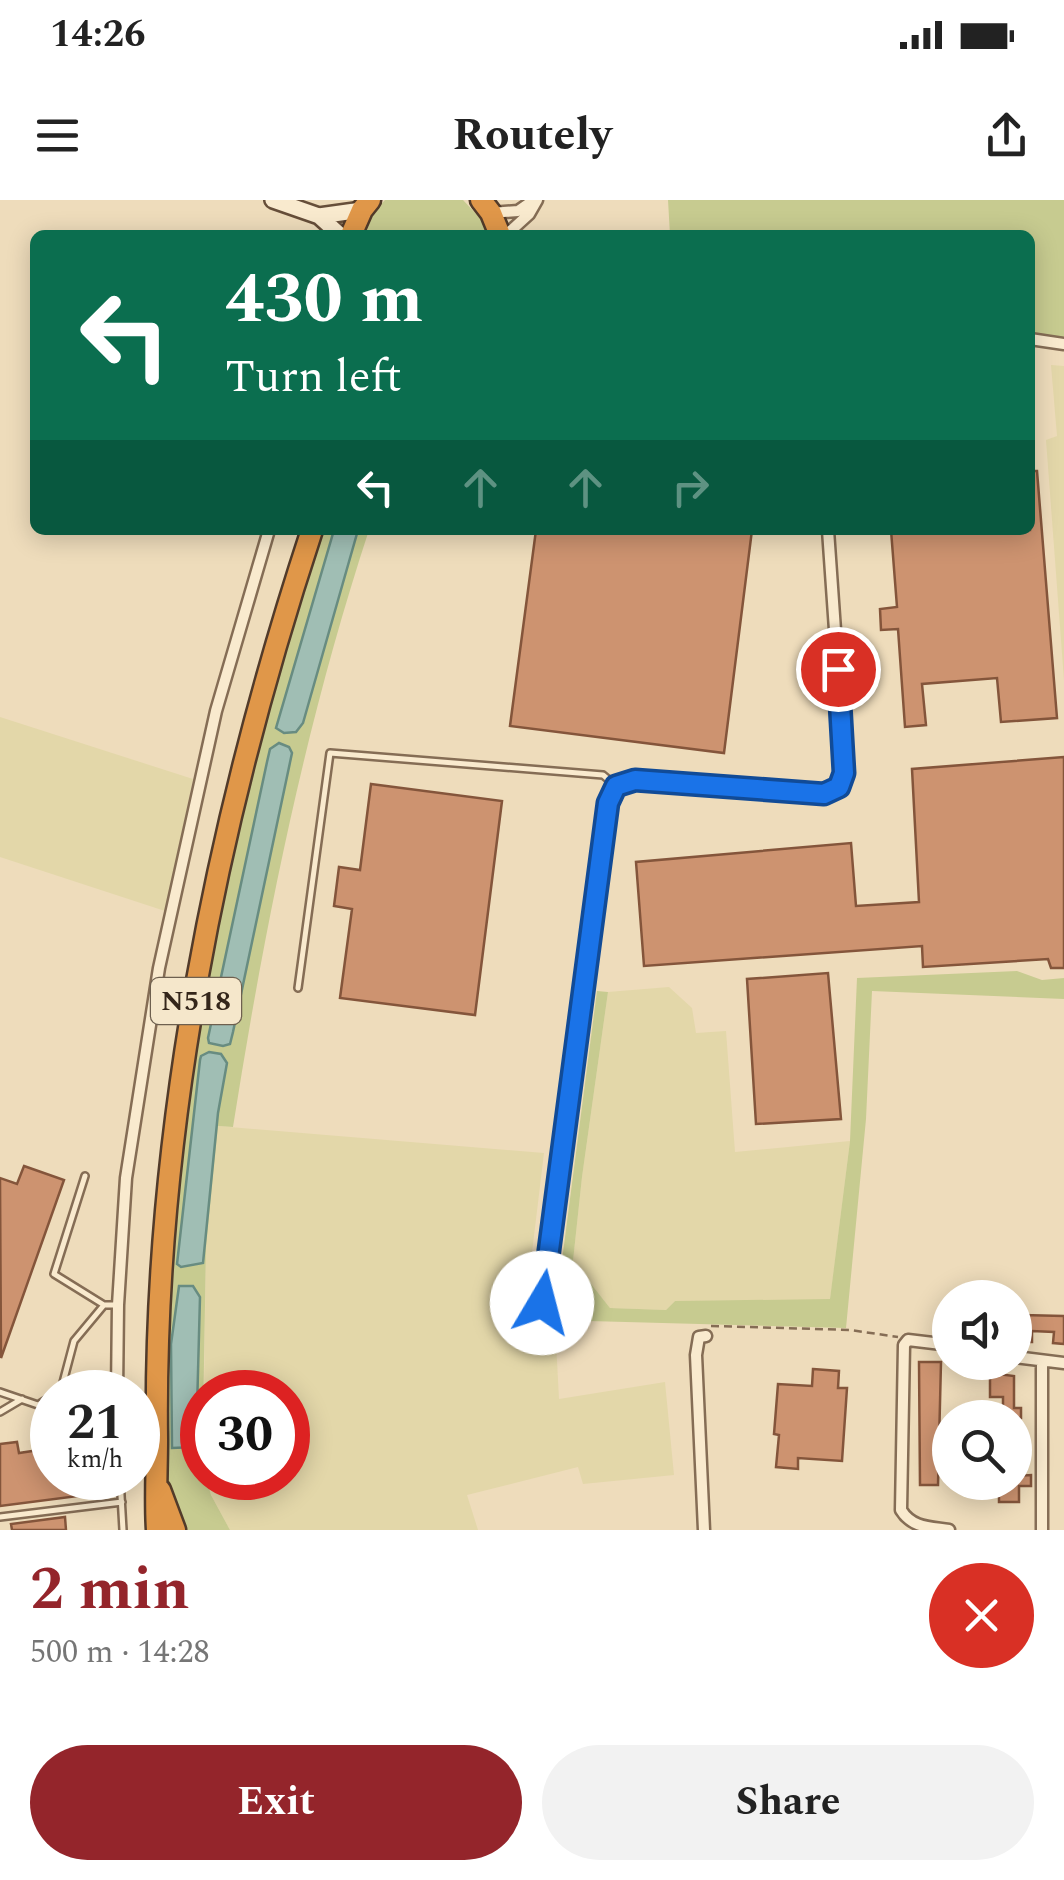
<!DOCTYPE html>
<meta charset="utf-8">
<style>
:root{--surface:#fff;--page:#f2f2f2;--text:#222;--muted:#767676;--accent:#94252b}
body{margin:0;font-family:Spectral,serif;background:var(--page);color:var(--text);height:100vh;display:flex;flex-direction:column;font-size:38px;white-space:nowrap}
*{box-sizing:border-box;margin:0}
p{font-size:32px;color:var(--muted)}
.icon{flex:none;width:55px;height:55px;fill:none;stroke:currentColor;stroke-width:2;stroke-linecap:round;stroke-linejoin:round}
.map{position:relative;height:1330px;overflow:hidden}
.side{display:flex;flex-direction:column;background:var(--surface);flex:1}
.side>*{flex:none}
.guide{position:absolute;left:30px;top:30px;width:1005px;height:305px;border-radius:15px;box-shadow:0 5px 25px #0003;background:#0b6e4f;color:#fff;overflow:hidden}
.controls{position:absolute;left:932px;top:1080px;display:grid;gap:20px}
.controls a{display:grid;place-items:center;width:100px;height:100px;border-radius:50%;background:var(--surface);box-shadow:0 5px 25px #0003;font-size:50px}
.speed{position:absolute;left:30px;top:1170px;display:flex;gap:20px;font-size:50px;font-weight:700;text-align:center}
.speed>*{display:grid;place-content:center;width:130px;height:130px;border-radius:50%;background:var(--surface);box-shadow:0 5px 25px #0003;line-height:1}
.speed small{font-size:25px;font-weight:400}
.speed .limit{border:15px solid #d22;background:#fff;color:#111}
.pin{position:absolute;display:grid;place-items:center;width:85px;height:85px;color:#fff;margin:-42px;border:5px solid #fff;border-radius:50%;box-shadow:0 2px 10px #0007}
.me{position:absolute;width:110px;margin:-55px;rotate:8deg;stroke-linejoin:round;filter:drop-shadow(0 0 8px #0008)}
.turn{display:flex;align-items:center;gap:35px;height:210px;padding:0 30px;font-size:45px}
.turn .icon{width:130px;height:130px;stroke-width:2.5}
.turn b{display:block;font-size:70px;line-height:85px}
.lanes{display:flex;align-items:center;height:95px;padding:0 30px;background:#0003;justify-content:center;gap:50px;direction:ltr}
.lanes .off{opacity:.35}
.round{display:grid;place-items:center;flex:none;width:105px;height:105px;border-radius:52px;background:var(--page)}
.overview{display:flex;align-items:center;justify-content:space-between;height:170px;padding:0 30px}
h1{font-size:60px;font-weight:700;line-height:75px;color:var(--accent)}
.button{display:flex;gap:20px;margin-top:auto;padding:20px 30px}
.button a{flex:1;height:115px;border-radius:60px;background:var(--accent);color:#fff;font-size:40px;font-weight:700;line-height:115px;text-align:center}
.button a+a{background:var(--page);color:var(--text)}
.status{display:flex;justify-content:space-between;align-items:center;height:70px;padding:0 50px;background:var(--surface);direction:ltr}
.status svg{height:28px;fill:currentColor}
header{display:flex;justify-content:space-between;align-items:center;height:130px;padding:0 30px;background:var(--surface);font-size:45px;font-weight:700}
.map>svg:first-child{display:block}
</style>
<div class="status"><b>14:26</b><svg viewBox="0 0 49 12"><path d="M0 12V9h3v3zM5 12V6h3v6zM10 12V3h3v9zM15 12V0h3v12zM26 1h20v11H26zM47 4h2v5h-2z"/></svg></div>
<header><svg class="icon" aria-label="menu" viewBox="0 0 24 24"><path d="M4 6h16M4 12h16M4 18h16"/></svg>Routely<svg class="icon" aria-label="share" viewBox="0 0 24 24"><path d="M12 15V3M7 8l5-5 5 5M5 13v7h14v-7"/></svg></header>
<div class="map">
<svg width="1064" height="1330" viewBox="0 0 1064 1330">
<rect width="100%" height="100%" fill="#eedcbb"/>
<path fill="#e3d7a9" d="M 1051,165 L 1064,166 L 1064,480 L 1046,240 L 1057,236 Z
M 0,517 L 193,579 L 165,711 L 0,657 Z
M 669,787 L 692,808 L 696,833 L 726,831 L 735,952 L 850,941 L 830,1100 L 675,1101 L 666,1110 L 610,1108 L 573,1061 L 582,977 L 608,792 Z
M 218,926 L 544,953 L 530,1069 L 512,1087 L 502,1089 L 501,1117 L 555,1122 L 559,1199 L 665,1182 L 674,1275 L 583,1284 L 578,1267 L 467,1295 L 478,1330 L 230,1330 L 211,1295 L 206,1278 L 288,1278 L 288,1192 L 204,1192 L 206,1048 Z"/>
<path fill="#c7cb90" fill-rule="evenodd" d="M 385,0 L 463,0 L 483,21 L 488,35 L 361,35 L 371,15 Z
M 668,0 L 1064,0 L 1064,140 L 1030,135 L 1030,35 L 670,35 Z
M 319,330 L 334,330 L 276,528 L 358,330 L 369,330 C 305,525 265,724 233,927 L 218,926 L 206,1048 L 202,1278 L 206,1278 L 211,1295 L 230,1330 L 187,1330 C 181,1308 167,1289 164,1266 C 158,1210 167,1149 170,1092 C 184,833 243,577 319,330 ZM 201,856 L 227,863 L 218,913 L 203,1063 L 177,1063 Z
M 1017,771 L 1042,780 L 1064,778 L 1064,799 L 872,791 L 866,919 L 846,1128 L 589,1121 L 589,1097 L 561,1068 L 597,791 L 608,792 L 582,977 L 573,1061 L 610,1108 L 666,1110 L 675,1101 L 830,1099 L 850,941 L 857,778 Z"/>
<path fill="#a0beb4" stroke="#688c81" stroke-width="2.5" d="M 334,330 L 358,330 L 303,523 L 296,532 L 284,533 L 276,528 Z
M 279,543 L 289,547 L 292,553 L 233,832 L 230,844 L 223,846 L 209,843 L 208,838 L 267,562 L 270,549 Z
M 209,852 L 221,854 L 227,863 L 218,913 L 203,1063 L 181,1067 L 177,1064 L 200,860 L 201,856 Z
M 179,1086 L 193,1086 L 200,1097 L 196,1247 L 172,1248 L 171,1144 Z"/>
<path fill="#cd9370" stroke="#84553b" stroke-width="2.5" d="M 1030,271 L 1037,271 L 1057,518 L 1001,522 L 997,478 L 922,484 L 926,525 L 905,527 L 898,429 L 881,430 L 880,409 L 897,407 L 891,330 L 1030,330 Z
M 536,330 L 752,330 L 724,553 L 510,526 Z
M 1064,557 L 1064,768 L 1051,768 L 1048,759 L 923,767 L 922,746 L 644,766 L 636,662 L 851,643 L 856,706 L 919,702 L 912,569 Z
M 371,584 L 502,601 L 475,815 L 340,798 L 352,709 L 334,706 L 339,667 L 360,670 Z
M 828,773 L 841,919 L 756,924 L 747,779 Z
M 24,966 L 64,980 L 1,1158 L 0,978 L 17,984 Z
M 1022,1115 L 1064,1116 L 1064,1144 L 1053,1143 L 1054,1132 L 1032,1131 L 1032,1142 L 1021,1142 Z
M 919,1162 L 941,1162 L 938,1285 L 920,1285 Z
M 813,1169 L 839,1171 L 838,1188 L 847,1188 L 842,1261 L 798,1258 L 798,1269 L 776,1267 L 779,1235 L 774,1234 L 778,1184 L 812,1186 Z
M 990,1173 L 1014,1176 L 1014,1208 L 1021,1208 L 1021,1218 L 1003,1218 L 1003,1197 L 990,1197 Z
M 17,1242 L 19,1253 L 52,1248 L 52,1278 L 84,1278 L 86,1295 L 0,1306 L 0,1244 Z
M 1031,1275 L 1031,1286 L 1019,1286 L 1019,1302 L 999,1302 L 999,1282 L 1015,1282 L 1015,1276 Z
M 65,1317 L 66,1330 L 12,1330 L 11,1324 Z"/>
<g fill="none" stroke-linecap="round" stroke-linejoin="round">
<defs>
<path id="lane" d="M 298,788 L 330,553 L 603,575 L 615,585
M 85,976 L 54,1074 L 104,1105 L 118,1105
M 0,1192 L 38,1205 L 52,1196
M 58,1192 L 61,1190 L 74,1141 L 104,1105
M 0,1212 L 22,1199
M 120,1278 L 123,1330
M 0,1317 L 122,1302"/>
<path id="street" d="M 491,13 L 518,11 L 534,0
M 506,35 L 529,14 L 537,0
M 1030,139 L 1064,144
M 517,1102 L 571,1106
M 542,1103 L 608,603 L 616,586 L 635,580 L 824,594 L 839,587 L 845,573 L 828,330
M 1015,1157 L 1064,1163
M 1042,1162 L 1042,1330
M 117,1192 L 118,1105 L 126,978 L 159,768 L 216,511 L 269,330
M 704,1330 L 696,1155 L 699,1137 L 706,1136
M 949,1330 C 930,1327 912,1328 901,1310 L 904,1145 L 908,1140 L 950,1145"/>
<path id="secondary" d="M 273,0 L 319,16 L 340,35
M 319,16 L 362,10"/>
<path id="highway" d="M 481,0 L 491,13 L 500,35
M 351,35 L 362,10 L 370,0
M 160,1290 L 175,1330
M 157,1330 C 155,1300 157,1269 157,1239 C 153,935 217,618 312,330"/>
</defs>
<use href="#lane" stroke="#856d55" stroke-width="10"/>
<use href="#street" stroke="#856d55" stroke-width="15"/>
<use href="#secondary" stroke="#664e39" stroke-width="20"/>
<use href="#highway" stroke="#523b2a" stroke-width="25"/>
<path stroke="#856d55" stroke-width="2.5" stroke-dasharray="8 5" stroke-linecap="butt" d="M 711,1126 L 850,1130 L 898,1137
M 138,1255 L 140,1279"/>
<use href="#lane" stroke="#f9eace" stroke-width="5"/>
<use href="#street" stroke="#f9eace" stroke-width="10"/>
<use href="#secondary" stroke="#f9eace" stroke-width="15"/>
<use href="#highway" stroke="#e09749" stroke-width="20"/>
</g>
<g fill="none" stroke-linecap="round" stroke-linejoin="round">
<defs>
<path id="route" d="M 542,1103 L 608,603 L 616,586 L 635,580 L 824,594 L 839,587 L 844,573 L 838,469"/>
</defs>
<use href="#route" stroke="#114b97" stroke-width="25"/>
<use href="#route" stroke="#1a73e8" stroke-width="18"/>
</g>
<g text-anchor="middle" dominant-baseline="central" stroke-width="9" stroke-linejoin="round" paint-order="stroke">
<rect fill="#f5e7cb" stroke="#6e604f" stroke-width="2.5" x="151" y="778" width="90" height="46" rx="8"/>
<g font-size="28" font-weight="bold" fill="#34261a">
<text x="196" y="801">N518</text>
</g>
</g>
</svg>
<div class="controls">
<a><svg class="icon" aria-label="sound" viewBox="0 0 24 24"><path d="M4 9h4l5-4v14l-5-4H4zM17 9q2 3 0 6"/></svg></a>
<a><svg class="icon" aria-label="search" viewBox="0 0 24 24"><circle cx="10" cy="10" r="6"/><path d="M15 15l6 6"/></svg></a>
</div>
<div class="speed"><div>21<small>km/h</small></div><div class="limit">30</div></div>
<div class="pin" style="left:838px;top:469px;background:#d93025"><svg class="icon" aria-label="arrive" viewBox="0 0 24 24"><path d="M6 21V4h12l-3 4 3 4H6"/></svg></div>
<svg class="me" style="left:542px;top:1103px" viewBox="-20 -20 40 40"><circle r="19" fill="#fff"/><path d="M0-13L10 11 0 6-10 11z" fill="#1a73e8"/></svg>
<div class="guide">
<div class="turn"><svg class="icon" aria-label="left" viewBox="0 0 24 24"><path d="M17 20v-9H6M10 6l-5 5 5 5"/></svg><div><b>430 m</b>Turn left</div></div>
<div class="lanes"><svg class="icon" aria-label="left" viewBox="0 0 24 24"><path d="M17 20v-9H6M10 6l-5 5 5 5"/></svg><svg class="icon off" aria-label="ahead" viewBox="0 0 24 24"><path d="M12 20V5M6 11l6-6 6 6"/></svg><svg class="icon off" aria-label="ahead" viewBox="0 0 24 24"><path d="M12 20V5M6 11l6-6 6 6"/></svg><svg class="icon off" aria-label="right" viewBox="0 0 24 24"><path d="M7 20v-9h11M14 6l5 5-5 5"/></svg></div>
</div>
</div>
<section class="side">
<div class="overview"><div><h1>2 min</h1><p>500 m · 14:28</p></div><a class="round" style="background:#d93025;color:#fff"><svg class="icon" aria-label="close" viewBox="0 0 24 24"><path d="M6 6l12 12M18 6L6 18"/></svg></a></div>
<div class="button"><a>Exit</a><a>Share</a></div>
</section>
